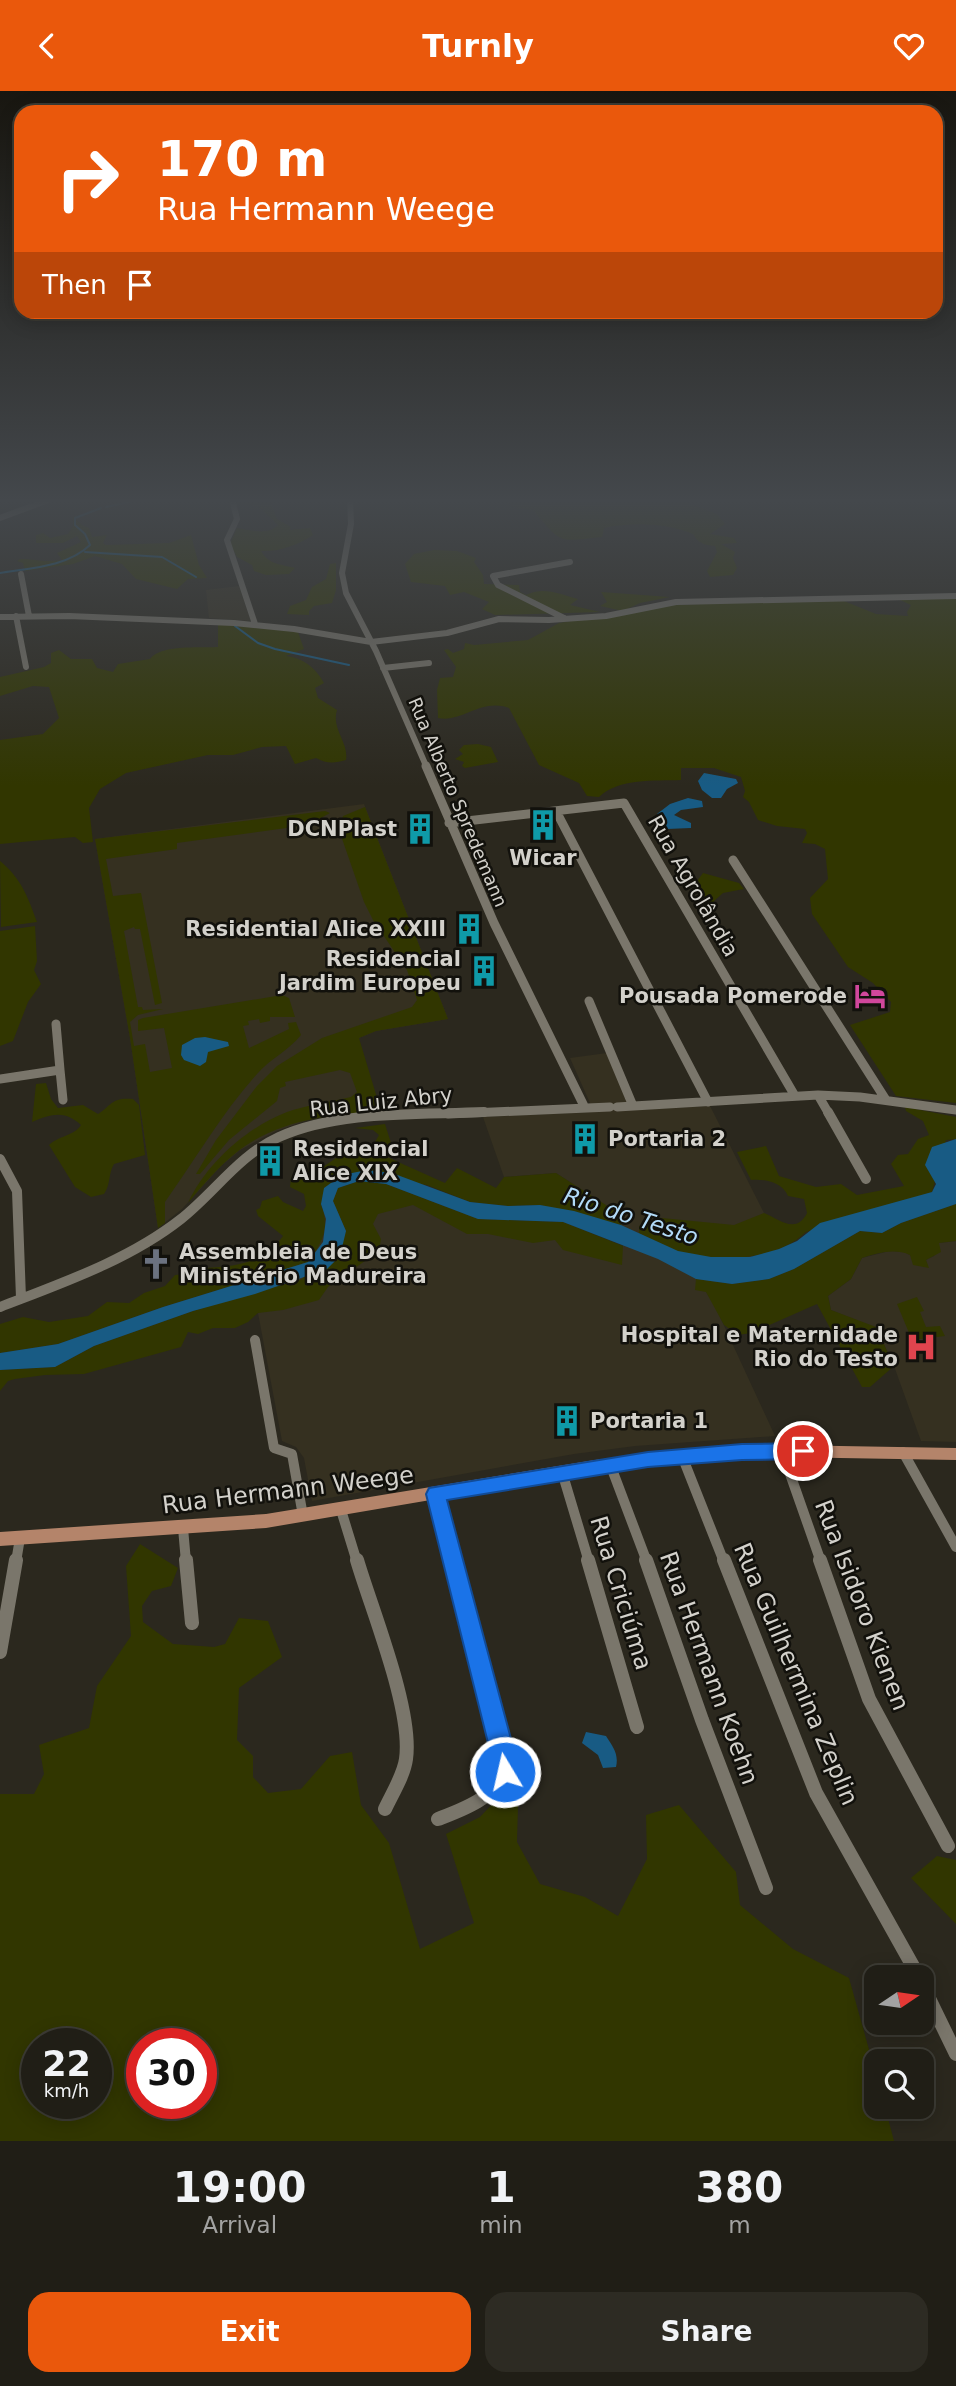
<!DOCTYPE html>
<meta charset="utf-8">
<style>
:root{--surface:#201e16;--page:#2d2b23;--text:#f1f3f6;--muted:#a2a2a1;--line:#3d3c35;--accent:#ea580c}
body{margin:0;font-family:"DejaVu Sans",sans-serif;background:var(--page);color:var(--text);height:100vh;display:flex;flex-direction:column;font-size:26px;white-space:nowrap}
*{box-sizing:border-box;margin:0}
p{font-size:23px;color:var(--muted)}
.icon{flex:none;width:38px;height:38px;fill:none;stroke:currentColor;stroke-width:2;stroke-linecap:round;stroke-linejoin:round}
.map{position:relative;height:2050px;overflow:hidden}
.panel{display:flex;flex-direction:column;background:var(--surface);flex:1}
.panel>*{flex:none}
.guide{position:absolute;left:14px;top:14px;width:929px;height:214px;border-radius:21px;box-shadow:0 4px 18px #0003,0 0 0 2px var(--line);background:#ea580c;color:#fff;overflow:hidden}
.needle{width:46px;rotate:77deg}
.fabs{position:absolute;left:864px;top:1874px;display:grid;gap:14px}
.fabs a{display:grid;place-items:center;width:70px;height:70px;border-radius:14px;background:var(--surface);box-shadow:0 4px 18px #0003,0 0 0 2px var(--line);font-size:35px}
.speed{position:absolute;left:21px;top:1937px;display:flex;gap:14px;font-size:35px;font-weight:700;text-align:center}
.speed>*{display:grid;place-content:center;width:91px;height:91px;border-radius:50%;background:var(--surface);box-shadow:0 4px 18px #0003,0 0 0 2px var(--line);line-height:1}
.speed small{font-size:18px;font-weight:400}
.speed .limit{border:10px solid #d22;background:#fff;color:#111}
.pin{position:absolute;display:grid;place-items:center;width:60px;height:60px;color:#fff;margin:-30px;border:4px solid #fff;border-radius:50%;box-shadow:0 2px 7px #0007}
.me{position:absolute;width:77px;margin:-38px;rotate:351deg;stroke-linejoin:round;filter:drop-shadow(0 0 5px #0008)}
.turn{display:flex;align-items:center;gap:24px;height:147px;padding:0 28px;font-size:32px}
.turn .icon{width:91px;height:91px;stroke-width:2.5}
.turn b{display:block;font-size:49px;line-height:60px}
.then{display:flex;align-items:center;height:66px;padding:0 28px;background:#0003;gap:14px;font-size:26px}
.eta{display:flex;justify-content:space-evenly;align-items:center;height:119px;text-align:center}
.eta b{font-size:42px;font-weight:800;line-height:49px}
.action{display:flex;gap:14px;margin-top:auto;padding:14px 28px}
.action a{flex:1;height:80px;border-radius:21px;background:var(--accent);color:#fff;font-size:28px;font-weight:800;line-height:80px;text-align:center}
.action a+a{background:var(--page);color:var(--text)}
header{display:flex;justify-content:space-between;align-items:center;height:91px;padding:0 28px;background:var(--accent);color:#fff;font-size:32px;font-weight:800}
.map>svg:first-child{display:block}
</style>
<header><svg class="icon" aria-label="back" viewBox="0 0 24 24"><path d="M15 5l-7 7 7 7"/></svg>Turnly<svg class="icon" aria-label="heart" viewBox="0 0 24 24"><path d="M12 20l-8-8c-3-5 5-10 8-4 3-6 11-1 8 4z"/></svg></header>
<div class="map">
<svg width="956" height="2050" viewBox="0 0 956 2050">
<rect width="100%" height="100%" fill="#2b281e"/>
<path fill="#353020" d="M 239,495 L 251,530 L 209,527 L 206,499 Z
M 364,713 L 448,928 L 376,940 L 359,947 L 357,1022 L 310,1028 L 276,1040 L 240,1059 L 221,1075 L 182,1118 L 158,1137 L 130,947 L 95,748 Z
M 607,962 L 633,1019 L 710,1015 L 764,1122 L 780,1132 L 793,1134 L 706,1201 L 714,1213 L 775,1345 L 635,1355 L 574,1363 L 312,1410 L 304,1367 L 296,1356 L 282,1350 L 258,1222 L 338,1097 L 623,1155 L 619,1123 L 556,1082 L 504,1086 L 483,1026 L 594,1021 L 570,967 Z
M 956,1150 L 956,1351 L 921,1350 L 894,1275 L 876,1237 L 831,1219 L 828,1205 L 851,1188 L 862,1167 L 890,1160 L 905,1161 L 928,1176 L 926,1169 L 934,1165 L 939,1152 Z"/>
<path fill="#313600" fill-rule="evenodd" d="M 237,408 L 269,408 L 277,428 L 291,436 L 289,439 L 310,437 L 313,444 C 298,454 279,461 261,460 C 269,474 281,473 295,477 L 289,483 L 266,484 L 254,480 L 252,474 L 237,466 L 230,453 L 237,437 C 251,439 267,445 278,434 L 258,415 L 239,413 Z
M 507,408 L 678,408 L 717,423 L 725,433 L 710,443 L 734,447 L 737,452 L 721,453 L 735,461 L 733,467 L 737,477 L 733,484 L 710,486 L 707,480 L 717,461 L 715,455 C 704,454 698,452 693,443 C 665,432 634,431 604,437 L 602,446 C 557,451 562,453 533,419 L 512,416 Z
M 73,425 L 82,434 L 89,437 L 92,446 L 107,444 L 103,452 L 106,454 L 169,452 L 191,444 L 199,474 L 207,487 L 188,488 L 177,498 L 136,488 L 122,473 L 95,465 L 73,473 L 25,480 L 23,472 L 17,470 L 20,468 C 37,468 43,472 62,469 L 57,462 L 81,451 L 77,445 L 63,452 L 36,452 L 36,444 L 43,442 L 50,447 L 68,443 L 73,435 Z
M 434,459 L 457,460 L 476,467 L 474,471 L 483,484 L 484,493 L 519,494 L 520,501 L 526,504 C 543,495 560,503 578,508 L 570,514 L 600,521 L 495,524 L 482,518 L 489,511 L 464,501 L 450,504 L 445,495 L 411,491 L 405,473 L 414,463 Z
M 336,472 L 336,499 L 332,512 L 314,515 L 309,520 L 309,524 L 287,523 L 290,515 L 306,509 L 312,496 L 326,488 L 330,473 Z
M 601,501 L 670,506 L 640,512 L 623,520 L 600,515 L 607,511 Z
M 956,507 L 956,1012 L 896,1005 L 850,934 L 890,921 L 891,911 L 873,892 L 848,876 L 812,823 L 810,807 L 828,788 L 825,758 L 815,753 L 802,752 L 807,742 L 805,738 L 777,735 L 758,729 L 749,711 L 743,706 L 745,700 L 741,686 L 714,677 L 681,677 L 681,689 C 654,690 619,687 599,706 L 587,705 L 579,692 L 539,674 L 509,617 C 480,607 463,632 438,627 L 437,599 L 440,587 L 453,586 L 456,576 L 444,559 L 448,558 L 453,562 L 464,558 L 465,552 L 474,554 L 528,549 L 559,532 L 671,514 L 839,508 L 876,523 L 908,525 L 907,521 L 911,514 L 898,508 Z
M 218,533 L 298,541 L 304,558 L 286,565 C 303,567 315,576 324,592 L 315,597 L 318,607 L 337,619 C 331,638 349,651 346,669 C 335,672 327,673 316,667 L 295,673 L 286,655 L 262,656 L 233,664 L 208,664 L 126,682 L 100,698 L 89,717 L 93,751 L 83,752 L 75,746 L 0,753 L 0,649 L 43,643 L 59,627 L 49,596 L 33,595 L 0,605 L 0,586 L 44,576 L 51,572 L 51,562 L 59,559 L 71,568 L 92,568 L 97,577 L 113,581 L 118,573 L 150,568 C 161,553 200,557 218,556 Z
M 478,653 L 491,656 L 498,671 L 465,677 L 462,675 L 464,671 L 455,668 L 463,663 L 459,659 L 464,654 Z
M 365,716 L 448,928 L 376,940 L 359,947 L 381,1020 C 332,1023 277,1029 237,1061 C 218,1076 203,1094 188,1112 C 206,1073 247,1036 287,1021 C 307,1014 330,1011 351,1006 L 357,1001 L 350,982 L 340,979 L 285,991 L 286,995 L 280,997 L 277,1010 L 229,1049 L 200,1083 L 196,1083 L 216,1049 L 257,995 L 277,975 L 322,947 L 412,916 L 417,909 L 407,879 L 373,829 L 364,811 L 339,739 L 343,725 Z
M 325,720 L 330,722 L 308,734 L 177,752 L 177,758 L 106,768 L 113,805 L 141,802 L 162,912 L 155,914 L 140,838 L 135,838 L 134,836 L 124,840 L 138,916 L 142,916 L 143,919 L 163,918 L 138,924 L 130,931 L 134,955 L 145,953 L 150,981 L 172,977 L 164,937 L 138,940 L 138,929 L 143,927 L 282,904 L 289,907 L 295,926 L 270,926 L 270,930 L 260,932 L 259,928 L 248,930 L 249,934 L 243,935 L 249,957 L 289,938 L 288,932 L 296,931 L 301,944 C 288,960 270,968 257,983 C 222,1022 195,1069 165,1111 L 165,1132 L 158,1137 L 130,947 L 95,748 Z
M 0,770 C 21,787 28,806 37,831 L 1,836 Z
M 703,782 L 739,792 L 744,798 L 723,802 L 714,810 L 716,819 L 702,821 L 698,814 L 703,801 L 697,790 Z
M 35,835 L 37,870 L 34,879 L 41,893 L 28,911 L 13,950 L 0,955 L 0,840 Z
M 46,992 L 51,1008 L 58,1017 L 83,1014 L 98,1023 C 113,1013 112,1006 133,1008 L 139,1014 L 145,1064 L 114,1073 C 108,1083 111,1093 104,1103 L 91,1106 L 75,1096 L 49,1054 C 58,1045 74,1045 81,1034 C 64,1019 52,1023 32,1031 L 36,993 Z
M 905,1016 L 956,1026 L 956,1048 L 946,1049 L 932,1101 L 806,1141 C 775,1171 719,1171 679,1161 C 665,1157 652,1148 639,1142 L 639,1135 L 662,1127 L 734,1134 L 764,1122 C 779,1128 796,1144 807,1122 L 804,1108 L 788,1105 C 782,1091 765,1088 751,1089 L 737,1061 L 766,1055 L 779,1085 L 816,1096 L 841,1093 L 857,1104 L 904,1095 L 891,1073 L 898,1064 L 908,1063 L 918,1048 L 929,1044 L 923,1030 L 906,1020 Z
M 385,1033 L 391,1052 L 387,1066 L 445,1092 L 457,1077 L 496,1097 L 504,1086 L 556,1082 L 620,1123 L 621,1134 L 540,1114 L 508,1115 L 470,1111 L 427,1094 L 342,1083 L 321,1113 C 330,1137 323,1151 308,1171 L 163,1216 L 58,1253 L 0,1262 L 0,1233 L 23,1226 L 49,1231 L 88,1225 L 107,1211 L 129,1212 L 144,1202 L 165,1195 L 175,1184 C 186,1184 195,1177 206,1177 C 237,1175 263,1173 283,1145 L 258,1125 L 256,1119 L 260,1117 L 262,1110 L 278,1105 L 283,1111 L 303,1120 L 306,1115 L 304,1103 L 290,1096 L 291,1087 L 296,1080 L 320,1078 L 339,1065 L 368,1063 L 379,1044 L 373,1039 L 355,1037 Z
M 359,1090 L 386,1093 L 478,1128 L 563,1131 L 623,1155 L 622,1174 L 563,1159 L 555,1149 L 533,1152 L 488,1143 L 467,1143 L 413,1114 L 378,1123 L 373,1133 L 381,1148 L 379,1160 L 328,1196 L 319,1209 L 283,1219 L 258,1222 L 248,1231 L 235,1237 L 213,1237 L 198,1243 L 188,1241 L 181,1256 L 84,1283 L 45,1284 L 15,1288 L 8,1290 L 0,1300 L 0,1279 L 55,1276 L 94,1255 L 193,1220 L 302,1188 L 346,1140 L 333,1110 L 338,1097 Z
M 956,1113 L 956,1150 L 939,1152 L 941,1161 L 926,1169 L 929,1177 L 913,1174 L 910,1164 C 894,1157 878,1162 862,1167 L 851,1188 L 828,1205 L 831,1219 L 876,1236 L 894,1275 L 870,1296 L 862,1296 L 817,1213 L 751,1242 L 738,1244 L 724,1234 L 706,1201 L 695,1199 L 696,1188 L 732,1193 L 769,1188 L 794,1178 L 860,1140 L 882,1142 L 901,1132 Z
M 917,1206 L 924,1220 L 920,1221 L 926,1236 L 940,1235 L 945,1245 L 912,1249 L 897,1213 Z
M 140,1453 L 178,1477 L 171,1495 L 152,1500 L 142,1515 L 143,1531 L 173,1553 L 214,1556 L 225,1553 L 239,1527 L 268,1530 L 282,1566 L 239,1597 L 237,1649 L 253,1665 L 253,1686 L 268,1702 L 301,1698 L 330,1665 L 352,1661 L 361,1714 L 389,1752 L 420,1858 L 474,1832 L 446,1743 L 480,1726 L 500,1705 L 514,1708 L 518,1715 L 517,1751 L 540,1793 L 585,1806 L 618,1825 L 647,1768 L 646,1724 L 679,1714 L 736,1781 L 740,1814 L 793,1858 L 849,1887 L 877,1987 L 877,2016 L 885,2016 L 894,2050 L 0,2050 L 0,1703 L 34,1703 L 44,1683 L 39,1654 L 89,1637 L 97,1595 L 131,1545 L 126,1475 ZM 96,1953 L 96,2012 L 37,2012 L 37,1953 ZM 142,1953 L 201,1953 L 201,2012 L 142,2012 Z
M 937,1765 L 956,1769 L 956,1833 L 911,1787 Z"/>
<path fill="#185b84" d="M 704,682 L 736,688 L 738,692 L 727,698 L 721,707 L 712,707 L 702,699 L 698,690 Z
M 688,707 L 702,710 L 703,716 L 681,719 L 674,724 L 691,732 L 691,737 L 667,738 L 660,733 L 657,723 L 670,713 Z
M 205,946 L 228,951 L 229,955 L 208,961 L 206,971 L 200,975 L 184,969 L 181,964 L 182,954 L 195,947 Z
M 956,1048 L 956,1113 L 901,1132 L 882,1142 L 860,1140 L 794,1178 L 769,1188 L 732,1193 L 696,1188 L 658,1168 L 563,1131 L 478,1128 L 386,1093 L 359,1090 L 338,1097 L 333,1110 L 346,1140 L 340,1165 L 327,1178 L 255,1203 L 193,1220 L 94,1255 L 55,1276 L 0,1279 L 0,1262 L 58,1253 L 163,1216 L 308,1171 L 323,1151 L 326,1128 L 321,1113 L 324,1097 L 342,1084 L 367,1079 L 392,1082 L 470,1111 L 508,1115 L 540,1114 L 574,1120 L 621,1134 L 678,1160 L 711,1166 L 750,1166 L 779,1158 L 797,1150 L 820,1132 L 932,1101 L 936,1093 L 925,1074 L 932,1056 Z
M 586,1641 L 606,1645 C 613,1656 619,1663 616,1676 L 603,1677 L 598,1664 L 582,1652 Z"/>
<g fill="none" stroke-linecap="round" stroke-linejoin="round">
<path stroke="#185b84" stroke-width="2" d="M 106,416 L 143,408
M 85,461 L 162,466 L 196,486
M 0,482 C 30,477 67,476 90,454 L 85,443 L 75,434 L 75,427 L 101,417
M 235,535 L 258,552 L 275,558 L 349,574"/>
<path stroke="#7a766b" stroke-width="6" d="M 232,408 L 237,428 L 227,449 L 255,533
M 350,408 L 351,433 L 342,482 L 346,502 L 376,560 L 427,677
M 0,427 L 51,408
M 21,483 L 29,525
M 16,525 L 26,576
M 0,526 L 69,525 L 234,532 L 294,538 L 371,551 L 447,542 L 499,528 L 549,529 L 606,525 L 676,511 L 956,505
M 564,527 L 498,494 L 493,485 L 570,471
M 383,577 L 429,572"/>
<path stroke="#7a766b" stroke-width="9" d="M 426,675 L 494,832 L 585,1017
M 556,720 L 708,1011
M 449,732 L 624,712 L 795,1005
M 733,769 L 886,1009
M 589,910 L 633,1015
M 56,933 L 60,979
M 0,988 L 60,979 L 63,1009
M 818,1004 L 829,1023
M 617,1016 L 818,1004 L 860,1006 L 956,1019
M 448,1023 L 610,1016"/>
<path stroke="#7a766b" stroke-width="10" d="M 828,1021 L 866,1088
M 0,1068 L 17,1100 L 21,1207
M 0,1216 C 62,1192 129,1169 181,1128 C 215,1101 239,1064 279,1046 C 338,1019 420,1024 484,1021
M 255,1249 L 274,1357 L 292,1363 L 303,1425
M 782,1360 L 821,1471
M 903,1361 L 956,1456
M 682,1365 L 724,1471
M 610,1373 L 647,1471
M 562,1381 L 589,1471
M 436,1403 L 453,1471
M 341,1419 L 357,1471
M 183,1437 L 186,1471
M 16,1471 L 20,1447"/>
<path stroke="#7a766b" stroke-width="14" d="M 186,1469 L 192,1532
M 357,1469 C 372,1520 413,1619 406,1668 C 404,1684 392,1703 385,1718
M 588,1469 L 637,1636
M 646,1469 L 702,1629 L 766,1797
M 724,1469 L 816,1702 L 919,1886
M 820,1469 L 869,1608 L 948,1755
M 0,1561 L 16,1469
M 438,1728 C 467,1717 499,1706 505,1672 L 453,1469
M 922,1893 L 956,1963"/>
<path fill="#b4846a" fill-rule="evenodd" d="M 782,1354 L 956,1357 L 956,1369 L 782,1366 L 682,1371 L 595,1381 L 266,1437 L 0,1455 L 0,1441 L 266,1423 L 595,1369 L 682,1359 Z"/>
</g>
<linearGradient id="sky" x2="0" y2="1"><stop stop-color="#181610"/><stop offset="0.59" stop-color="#44484c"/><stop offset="1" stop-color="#44484c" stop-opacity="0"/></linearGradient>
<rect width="956" height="695" fill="url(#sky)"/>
<path fill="#1a73e8" stroke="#114b97" stroke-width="2" d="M 803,1352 L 809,1354 L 812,1360 L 809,1365 L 803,1368 L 742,1369 L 648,1376 L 447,1409 L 514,1659 L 516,1681 L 513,1688 L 505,1691 L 497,1688 L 426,1403 L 429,1397 L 648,1361 L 742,1353 Z"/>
<defs>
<symbol id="building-bare" viewBox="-9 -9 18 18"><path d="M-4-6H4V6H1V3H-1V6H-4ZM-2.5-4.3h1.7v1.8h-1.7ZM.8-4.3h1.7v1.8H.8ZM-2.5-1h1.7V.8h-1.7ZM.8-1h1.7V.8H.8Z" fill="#0f9aa8" stroke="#12110c" stroke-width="2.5" paint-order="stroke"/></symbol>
<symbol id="hotel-bare" viewBox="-9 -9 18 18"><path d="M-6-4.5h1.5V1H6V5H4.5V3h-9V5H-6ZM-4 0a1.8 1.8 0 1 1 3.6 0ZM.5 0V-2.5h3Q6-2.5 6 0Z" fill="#d1479c" stroke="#12110c" stroke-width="2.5" paint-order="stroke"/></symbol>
<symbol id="church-bare" viewBox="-9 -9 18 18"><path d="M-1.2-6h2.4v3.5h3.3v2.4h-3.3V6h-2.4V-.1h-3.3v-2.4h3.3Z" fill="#6b7280" stroke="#12110c" stroke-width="2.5" paint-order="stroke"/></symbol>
<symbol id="hospital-bare" viewBox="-9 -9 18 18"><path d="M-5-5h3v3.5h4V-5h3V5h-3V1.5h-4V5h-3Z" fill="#e0444e" stroke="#12110c" stroke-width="2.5" paint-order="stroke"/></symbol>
</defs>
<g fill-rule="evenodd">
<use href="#building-bare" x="521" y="712" width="44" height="44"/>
<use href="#building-bare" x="398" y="716" width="44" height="44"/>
<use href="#building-bare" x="447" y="816" width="44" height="44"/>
<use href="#building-bare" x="462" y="858" width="44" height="44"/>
<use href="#hotel-bare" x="848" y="883" width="44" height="44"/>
<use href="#building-bare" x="563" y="1026" width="44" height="44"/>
<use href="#building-bare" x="248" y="1048" width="44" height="44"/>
<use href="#church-bare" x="134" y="1151" width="44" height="44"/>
<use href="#hospital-bare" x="899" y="1234" width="44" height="44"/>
<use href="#building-bare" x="545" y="1308" width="44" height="44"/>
</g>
<g text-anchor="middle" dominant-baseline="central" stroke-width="5" stroke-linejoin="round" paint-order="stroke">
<g font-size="18" fill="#d3d1cb" stroke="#12110c">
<text transform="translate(458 711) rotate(67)">Rua Alberto Spredemann</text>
</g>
<g font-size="21" font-weight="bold" fill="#d3d1cb" stroke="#12110c" text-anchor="end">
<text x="397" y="738">DCNPlast</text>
<text x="543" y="767" text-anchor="middle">Wicar</text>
<text x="446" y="838">Residential Alice XXIII</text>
<text x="461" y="868">Residencial<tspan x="461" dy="24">Jardim Europeu</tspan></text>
<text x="847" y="905">Pousada Pomerode</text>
<text x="608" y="1048" text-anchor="start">Portaria 2</text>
<text x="293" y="1058" text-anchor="start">Residencial<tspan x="293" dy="24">Alice XIX</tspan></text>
<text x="179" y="1161" text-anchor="start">Assembleia de Deus<tspan x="179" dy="24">Ministério Madureira</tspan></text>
<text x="898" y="1244">Hospital e Maternidade<tspan x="898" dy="24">Rio do Testo</tspan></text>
<text x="590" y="1330" text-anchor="start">Portaria 1</text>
</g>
<g font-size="21" fill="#d3d1cb" stroke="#12110c">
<text transform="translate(693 795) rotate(60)">Rua Agrolândia</text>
<text transform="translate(381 1011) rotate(-6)">Rua Luiz Abry</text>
</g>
<g font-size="23" font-style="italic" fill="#b2daf7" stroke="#12110c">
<text transform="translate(631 1125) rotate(18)">Rio do Testo</text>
</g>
<g font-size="24" fill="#d3d1cb" stroke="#12110c">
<text transform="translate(288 1399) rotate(-7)">Rua Hermann Weege</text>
<text transform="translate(621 1502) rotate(73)">Rua Criciúma</text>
<text transform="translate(862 1514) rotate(69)">Rua Isidoro Kienen</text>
<text transform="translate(709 1577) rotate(70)">Rua Hermann Koehn</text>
<text transform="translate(796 1583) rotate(67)">Rua Guilhermina Zeplin</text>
</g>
</g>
</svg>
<div class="fabs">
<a><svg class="needle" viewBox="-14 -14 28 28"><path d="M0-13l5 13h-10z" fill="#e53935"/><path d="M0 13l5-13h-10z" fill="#a2a2a1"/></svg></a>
<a><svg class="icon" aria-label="search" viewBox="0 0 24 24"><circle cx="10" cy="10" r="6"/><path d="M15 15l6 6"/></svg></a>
</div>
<div class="speed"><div>22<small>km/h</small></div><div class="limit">30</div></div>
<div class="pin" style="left:803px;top:1360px;background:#d93025"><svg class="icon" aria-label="arrive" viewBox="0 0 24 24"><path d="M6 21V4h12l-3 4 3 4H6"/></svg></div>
<svg class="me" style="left:505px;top:1681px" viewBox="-20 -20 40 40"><circle r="17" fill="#1a73e8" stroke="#fff" stroke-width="3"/><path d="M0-11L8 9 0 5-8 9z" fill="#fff"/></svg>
<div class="guide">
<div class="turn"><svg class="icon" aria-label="right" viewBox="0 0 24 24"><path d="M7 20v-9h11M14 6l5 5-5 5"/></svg><div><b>170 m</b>Rua Hermann Weege</div></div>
<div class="then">Then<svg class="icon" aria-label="arrive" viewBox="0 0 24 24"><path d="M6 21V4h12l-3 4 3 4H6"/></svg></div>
</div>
</div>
<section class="panel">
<div class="eta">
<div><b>19:00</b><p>Arrival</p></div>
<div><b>1</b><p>min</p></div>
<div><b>380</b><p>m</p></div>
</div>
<div class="action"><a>Exit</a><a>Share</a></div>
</section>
